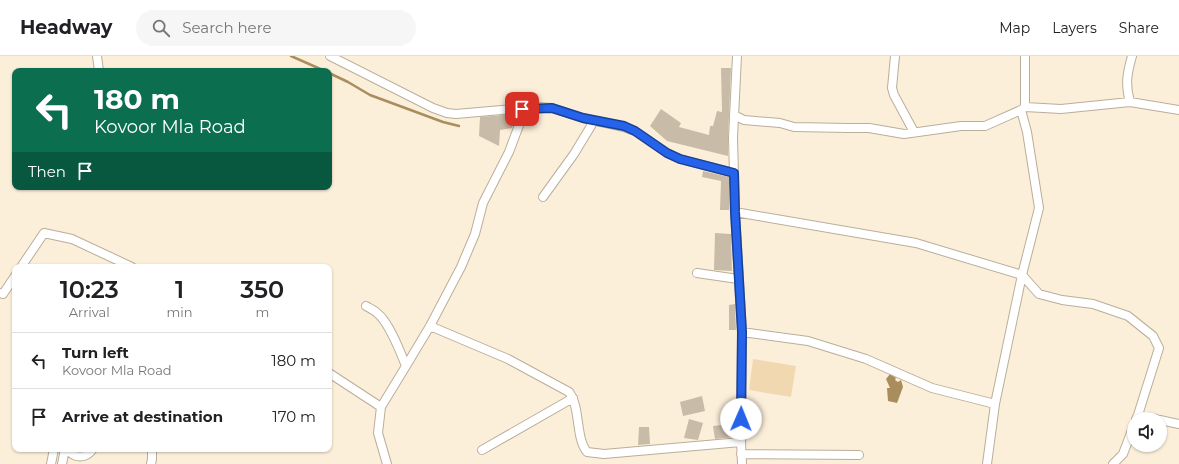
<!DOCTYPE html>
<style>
:root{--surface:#fff;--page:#f6f6f6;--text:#202124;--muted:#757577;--line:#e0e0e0}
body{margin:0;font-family:Montserrat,sans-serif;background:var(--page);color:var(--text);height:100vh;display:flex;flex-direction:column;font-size:15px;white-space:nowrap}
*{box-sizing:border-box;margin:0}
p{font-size:13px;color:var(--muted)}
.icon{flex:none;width:22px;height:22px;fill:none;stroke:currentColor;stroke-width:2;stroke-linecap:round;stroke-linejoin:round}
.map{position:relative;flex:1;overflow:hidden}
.side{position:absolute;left:12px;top:208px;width:320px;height:188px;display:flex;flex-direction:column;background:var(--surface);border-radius:8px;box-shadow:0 1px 3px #0004}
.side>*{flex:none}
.hud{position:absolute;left:12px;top:12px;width:320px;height:122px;border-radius:8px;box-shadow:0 1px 3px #0004;background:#0b6e4f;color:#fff;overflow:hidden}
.buttons{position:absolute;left:1127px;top:356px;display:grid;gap:8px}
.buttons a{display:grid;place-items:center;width:40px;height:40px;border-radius:50%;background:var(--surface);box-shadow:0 1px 3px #0004;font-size:20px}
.pin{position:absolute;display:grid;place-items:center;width:34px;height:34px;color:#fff;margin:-17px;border-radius:8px;box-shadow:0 2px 6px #0006}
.me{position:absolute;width:44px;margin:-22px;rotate:1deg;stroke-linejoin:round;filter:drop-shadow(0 0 3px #0008)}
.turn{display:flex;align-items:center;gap:14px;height:84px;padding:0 16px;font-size:18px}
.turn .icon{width:52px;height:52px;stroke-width:2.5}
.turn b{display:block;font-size:28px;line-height:34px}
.then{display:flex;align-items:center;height:38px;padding:0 16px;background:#0003;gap:8px;font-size:15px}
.eta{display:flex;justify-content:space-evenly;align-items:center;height:68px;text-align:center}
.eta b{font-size:24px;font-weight:600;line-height:28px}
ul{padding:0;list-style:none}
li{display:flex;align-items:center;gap:12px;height:56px;padding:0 16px;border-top:1px solid var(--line)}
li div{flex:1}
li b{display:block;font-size:15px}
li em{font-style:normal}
header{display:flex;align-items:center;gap:24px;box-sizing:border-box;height:56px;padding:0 20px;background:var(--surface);border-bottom:1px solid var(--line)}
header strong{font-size:19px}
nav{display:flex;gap:22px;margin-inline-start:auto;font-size:14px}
.search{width:280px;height:36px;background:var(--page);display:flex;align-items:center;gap:10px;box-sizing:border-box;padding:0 14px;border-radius:22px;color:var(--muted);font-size:15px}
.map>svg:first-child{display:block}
</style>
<header>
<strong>Headway</strong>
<div class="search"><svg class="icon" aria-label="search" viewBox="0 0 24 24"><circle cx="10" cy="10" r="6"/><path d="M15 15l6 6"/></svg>Search here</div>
<nav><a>Map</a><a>Layers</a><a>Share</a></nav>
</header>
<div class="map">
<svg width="1179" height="408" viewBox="0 0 1179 408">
<rect width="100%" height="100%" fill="#fcefda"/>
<path fill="#f2d8b0" d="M 753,303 L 796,310 L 791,341 L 749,334 Z"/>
<path fill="#aa8d5d" d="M 890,318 L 896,322 L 895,324 L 898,326 L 901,324 L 903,331 L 897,347 L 888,345 L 887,332 L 890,332 L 886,323 Z"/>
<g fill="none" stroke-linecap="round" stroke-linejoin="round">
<path stroke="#aa8d5d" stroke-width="2.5" d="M 291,0 L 325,15
M 329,17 L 348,26 L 370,39 L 443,66 L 459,70"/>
</g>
<path fill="#c8bba8" d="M 721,12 L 731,12 L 728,82 L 728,100 L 667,85 L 650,70 L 661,53 L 681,67 L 679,71 L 709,79 L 710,70 L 713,70 L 717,55 L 722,56 Z
M 515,58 L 515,63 L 512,72 L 500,74 L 499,90 L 479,80 L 480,61 Z
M 703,115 L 729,121 L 729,154 L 720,154 L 721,125 L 702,121 Z
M 715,177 L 731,178 L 732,215 L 714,214 Z
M 735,248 L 736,274 L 729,274 L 729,249 Z
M 702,340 L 705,355 L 683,360 L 680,346 Z
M 689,363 L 703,367 L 698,384 L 684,382 Z
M 731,368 L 732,381 L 715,383 L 713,370 Z
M 639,371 L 649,371 L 650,388 L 638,389 Z"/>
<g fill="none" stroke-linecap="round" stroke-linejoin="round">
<defs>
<path id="street" d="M 97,0 L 99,15
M 330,0 L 433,52 L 447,57 L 456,58 L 537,51 L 552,52 L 583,62 L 624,71 L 635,75 L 667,97 L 680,103 L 734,117
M 737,0 L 733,82 L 735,156 L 742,276 L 741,386 L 742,408
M 895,0 L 892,32 L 894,39 L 914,76
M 1025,0 L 1025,51
M 1130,46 C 1125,28 1127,18 1132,0
M 734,59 L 744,64 L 780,67 L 794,71 L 848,72 L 869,72 L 904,78 L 961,70 L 985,70 L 1021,54 L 1025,51 L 1061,53 L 1130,46 L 1179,54
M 543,141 L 574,98 L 594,65
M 735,156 L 916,187 L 1022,219 L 1039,152 L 1027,76 L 1021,54
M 21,211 L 44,177 L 72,183 L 132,211
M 697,217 L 738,223
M 0,237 L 3,238 L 15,220
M 366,250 C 369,252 374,254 377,257 C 389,266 400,295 406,310 L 430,270 L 461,211 L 475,178 L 483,147 L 509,96 L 521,64 L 522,53
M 430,270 L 508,303 L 569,336 C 581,352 575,381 587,396 L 604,398 L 741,386
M 742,276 L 808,285 L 866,303 L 932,332 L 995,348 L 987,408
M 329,317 L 381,351 L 406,310
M 995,348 L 1022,219 L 1039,238 L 1062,244 L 1093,248 L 1128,260 L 1153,280 L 1159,292 L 1138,359
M 381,351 L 378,377 L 387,408
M 1136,363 L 1138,359 L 1156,363
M 1160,364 L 1179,368
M 67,393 C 74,403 86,403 93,393
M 482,394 L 573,342
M 741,398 L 859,399
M 51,408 L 54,393
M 62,408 L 65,393
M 151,408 L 152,403 L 152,393
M 1113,408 L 1123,398 L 1134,369"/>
</defs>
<use href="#street" stroke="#baae9a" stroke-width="10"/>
<use href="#street" stroke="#fff" stroke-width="8"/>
</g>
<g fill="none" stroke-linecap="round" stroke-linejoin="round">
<defs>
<path id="route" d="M 522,53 L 552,52 L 583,62 L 624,70 L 635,75 L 667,97 L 680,103 L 734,117 L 735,156 L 742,276 L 741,363"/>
</defs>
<use href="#route" stroke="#184099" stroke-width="10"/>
<use href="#route" stroke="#2563eb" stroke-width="7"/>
</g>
</svg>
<div class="buttons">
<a><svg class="icon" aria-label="sound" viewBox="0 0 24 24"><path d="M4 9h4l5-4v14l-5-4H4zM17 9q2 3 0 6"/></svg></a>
</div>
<div class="pin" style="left:522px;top:53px;background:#d93025"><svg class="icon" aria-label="arrive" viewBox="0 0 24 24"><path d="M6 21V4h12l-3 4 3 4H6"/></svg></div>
<svg class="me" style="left:741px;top:363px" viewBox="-20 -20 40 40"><circle r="19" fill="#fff"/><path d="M0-13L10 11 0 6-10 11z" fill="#2563eb"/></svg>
<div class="hud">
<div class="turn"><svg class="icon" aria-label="left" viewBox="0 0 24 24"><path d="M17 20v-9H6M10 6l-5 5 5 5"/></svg><div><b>180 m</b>Kovoor Mla Road</div></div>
<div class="then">Then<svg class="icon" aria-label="arrive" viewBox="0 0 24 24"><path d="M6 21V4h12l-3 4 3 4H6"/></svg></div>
</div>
<section class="side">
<div class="eta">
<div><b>10:23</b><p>Arrival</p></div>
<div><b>1</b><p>min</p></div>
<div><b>350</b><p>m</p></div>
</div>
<ul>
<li><svg class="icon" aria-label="left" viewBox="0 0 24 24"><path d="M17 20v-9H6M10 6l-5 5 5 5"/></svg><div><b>Turn left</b><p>Kovoor Mla Road</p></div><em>180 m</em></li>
<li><svg class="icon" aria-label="arrive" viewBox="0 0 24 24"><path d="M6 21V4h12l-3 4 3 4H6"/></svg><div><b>Arrive at destination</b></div><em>170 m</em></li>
</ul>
</section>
</div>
